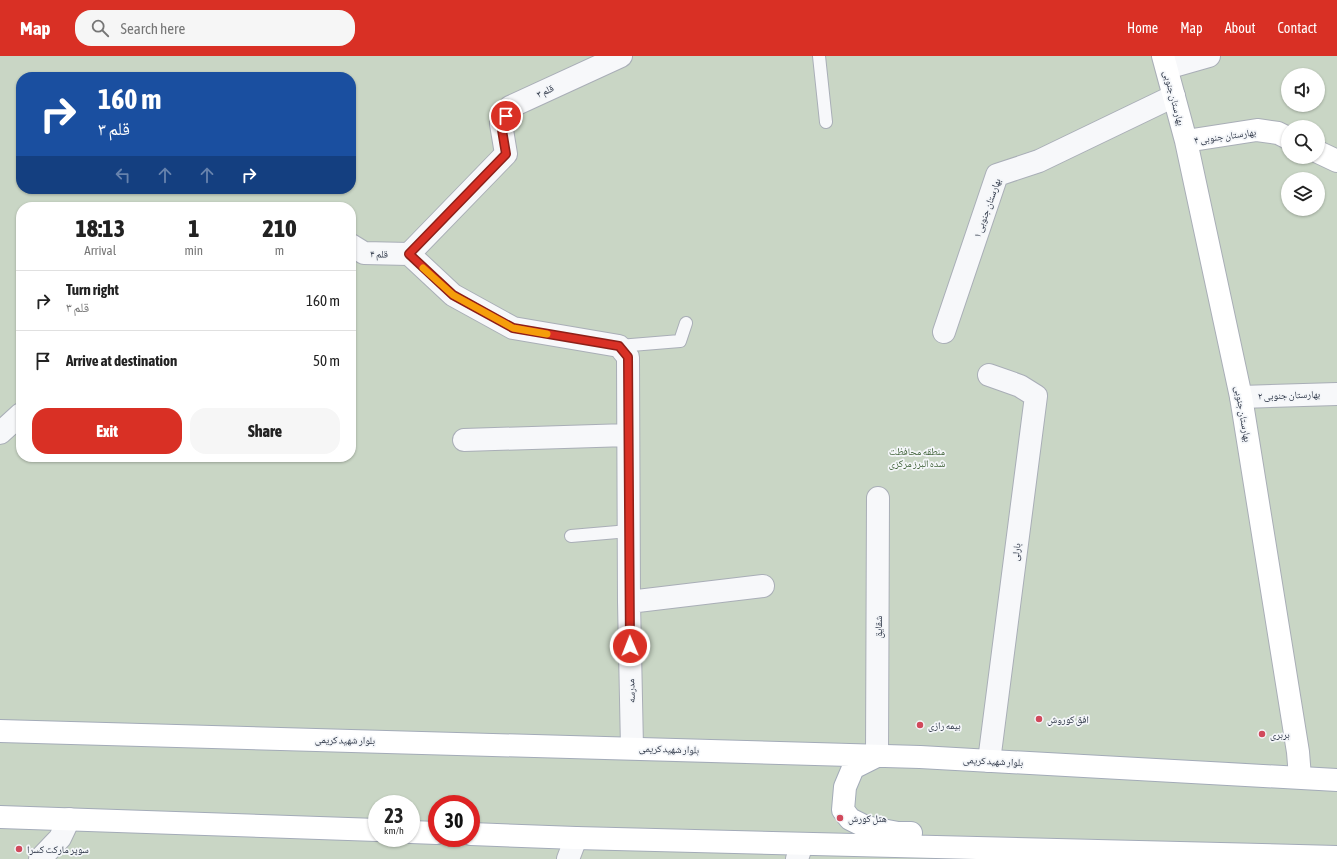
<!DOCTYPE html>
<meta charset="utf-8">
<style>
:root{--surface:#fff;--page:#f6f6f6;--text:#222;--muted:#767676;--line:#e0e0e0;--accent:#d93025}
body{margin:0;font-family:"Asap Condensed","Noto Naskh Arabic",sans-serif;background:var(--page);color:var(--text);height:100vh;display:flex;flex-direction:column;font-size:15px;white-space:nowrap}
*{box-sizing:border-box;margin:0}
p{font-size:13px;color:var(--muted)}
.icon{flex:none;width:22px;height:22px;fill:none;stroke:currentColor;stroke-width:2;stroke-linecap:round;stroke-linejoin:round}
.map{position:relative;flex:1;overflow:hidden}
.panel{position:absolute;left:16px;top:146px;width:340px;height:260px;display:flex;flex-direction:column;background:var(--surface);border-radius:16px;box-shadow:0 1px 3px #0004}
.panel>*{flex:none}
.banner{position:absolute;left:16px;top:16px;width:340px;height:122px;border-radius:16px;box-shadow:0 1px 3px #0004;background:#1a4fa0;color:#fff;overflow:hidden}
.buttons{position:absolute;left:1281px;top:12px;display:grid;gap:8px}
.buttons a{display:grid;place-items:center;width:44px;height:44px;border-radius:50%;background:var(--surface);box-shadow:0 1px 3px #0004;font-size:20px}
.speed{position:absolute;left:368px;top:739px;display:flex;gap:8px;font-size:20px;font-weight:700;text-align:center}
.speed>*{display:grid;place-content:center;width:52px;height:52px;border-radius:50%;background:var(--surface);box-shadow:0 1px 3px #0004;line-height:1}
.speed small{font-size:10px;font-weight:400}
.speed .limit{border:6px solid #d22;background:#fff;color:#111}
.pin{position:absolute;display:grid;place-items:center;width:34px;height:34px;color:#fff;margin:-17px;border:2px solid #fff;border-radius:50%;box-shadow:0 1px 4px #0007}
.me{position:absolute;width:44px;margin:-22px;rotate:359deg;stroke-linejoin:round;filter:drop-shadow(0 0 3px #0008)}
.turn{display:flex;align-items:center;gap:14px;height:84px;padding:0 16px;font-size:18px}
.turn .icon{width:52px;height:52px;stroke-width:2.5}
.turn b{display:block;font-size:28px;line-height:34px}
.lanes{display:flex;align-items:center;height:38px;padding:0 16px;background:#0003;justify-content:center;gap:20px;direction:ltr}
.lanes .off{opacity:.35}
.eta{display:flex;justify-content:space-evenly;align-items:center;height:68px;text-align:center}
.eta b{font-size:24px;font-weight:800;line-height:28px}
.cta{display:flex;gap:8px;margin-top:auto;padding:8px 16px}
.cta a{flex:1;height:46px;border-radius:16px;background:var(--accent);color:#fff;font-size:16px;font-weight:800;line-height:46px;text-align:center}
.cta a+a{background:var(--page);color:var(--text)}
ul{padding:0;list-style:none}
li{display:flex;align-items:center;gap:12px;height:60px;padding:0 16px;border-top:1px solid var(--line)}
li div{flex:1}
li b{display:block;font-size:15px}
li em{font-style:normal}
header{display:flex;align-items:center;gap:24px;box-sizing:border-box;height:56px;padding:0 20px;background:var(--accent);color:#fff}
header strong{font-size:19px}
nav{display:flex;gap:22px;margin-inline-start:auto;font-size:14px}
.search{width:280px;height:36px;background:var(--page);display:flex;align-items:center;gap:10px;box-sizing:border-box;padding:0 14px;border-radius:16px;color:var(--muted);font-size:15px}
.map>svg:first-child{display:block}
</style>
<header>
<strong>Map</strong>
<div class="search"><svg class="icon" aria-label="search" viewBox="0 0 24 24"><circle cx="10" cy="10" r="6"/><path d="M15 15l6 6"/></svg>Search here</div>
<nav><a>Home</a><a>Map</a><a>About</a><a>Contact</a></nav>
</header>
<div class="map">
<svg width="1337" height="803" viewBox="0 0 1337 803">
<rect width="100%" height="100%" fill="#e4e7ec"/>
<path fill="#c9d6c5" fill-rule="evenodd" d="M 0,0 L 1337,0 L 1337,803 L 0,803 ZM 1288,19 L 1318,19 L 1318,49 L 1288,49 ZM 21,21 L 351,21 L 351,133 L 21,133 ZM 1288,71 L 1318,71 L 1318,101 L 1288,101 ZM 1288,123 L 1318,123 L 1318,153 L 1288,153 ZM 21,151 L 351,151 L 351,401 L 21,401 ZM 377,748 L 411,748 L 411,782 L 377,782 ZM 437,748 L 471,748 L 471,782 L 437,782 Z"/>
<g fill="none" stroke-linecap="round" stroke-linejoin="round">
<defs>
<path id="lane" d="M 819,0 L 826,66
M 619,290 L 680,285 L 686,267
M 571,480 L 629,475"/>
<path id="street" d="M 1167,12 L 1209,0
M 351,189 L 364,197 L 409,198
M 409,198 L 453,239 L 513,272 L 619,290 L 628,301 L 629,546 L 632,692
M 409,198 L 506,98 L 501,68 L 510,51 L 621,0
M 944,276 L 997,119 L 1039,105 L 1174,40
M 989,319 L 1020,330 L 1036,340 L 989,705
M 1241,341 L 1337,338
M 0,377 L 21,358
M 464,384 L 628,379
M 629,546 L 763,530
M 877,700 L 878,442
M 40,803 L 60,782 L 69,763
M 568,803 L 576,782
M 797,803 L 802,788"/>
<path id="secondary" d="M 1163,0 L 1186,85 L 1241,341 L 1298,696 L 1300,721
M 1186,85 L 1257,74 L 1278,77 L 1288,82
M 1318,96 L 1337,105"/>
<path id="primary" d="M 0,675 L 920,701 L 1337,724
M 877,700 L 853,712 L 845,731 L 843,754 L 850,763 L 866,771 L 898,777 L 911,777
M 0,761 L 377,774
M 411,776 L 437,777
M 471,778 L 576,782 L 1337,801"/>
</defs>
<use href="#lane" stroke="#a9aeb7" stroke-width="14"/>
<use href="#street" stroke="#a9aeb7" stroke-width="24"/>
<use href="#secondary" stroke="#a9aeb7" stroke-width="24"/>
<use href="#primary" stroke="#a3abb8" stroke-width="24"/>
<use href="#lane" stroke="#f7f8fa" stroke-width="12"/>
<use href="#street" stroke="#f7f8fa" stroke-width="22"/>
<use href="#secondary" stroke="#fff" stroke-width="22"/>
<use href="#primary" stroke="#fff" stroke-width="22"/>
</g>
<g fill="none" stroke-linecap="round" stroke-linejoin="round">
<defs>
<path id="route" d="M 506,60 L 501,68 L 506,98 L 409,198 L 453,239 L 513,272 L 619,290 L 628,301 L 630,590"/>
</defs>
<use href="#route" stroke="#8d1f18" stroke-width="10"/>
<use href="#route" stroke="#d93025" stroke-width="7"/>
<path stroke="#f59e0b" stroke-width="7" d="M 423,212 L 453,239 L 513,272 L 547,278"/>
</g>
<g fill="#d1495b" stroke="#f4f6f9" stroke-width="1.5">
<circle cx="1039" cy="663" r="4"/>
<circle cx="920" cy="669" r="4"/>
<circle cx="1262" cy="678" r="4"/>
<circle cx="840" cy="762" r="4"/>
<circle cx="19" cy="793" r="4"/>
</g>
<g text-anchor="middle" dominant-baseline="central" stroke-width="3.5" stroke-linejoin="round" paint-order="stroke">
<g font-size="10" fill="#2b3445" stroke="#f4f6f9">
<text transform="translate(545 35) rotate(-25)">قلم ۳</text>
<text transform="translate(1174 42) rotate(75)">بهارستان جنوبی</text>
<text transform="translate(1225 80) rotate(-8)">بهارستان جنوبی ۴</text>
<text transform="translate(987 152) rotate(-70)">بهارستان جنوبی ۱</text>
<text transform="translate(379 198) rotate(1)">قلم ۴</text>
<text transform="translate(1289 339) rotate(-2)">بهارستان جنوبی ۲</text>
<text transform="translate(1243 358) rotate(80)">بهارستان جنوبی</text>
<text transform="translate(1016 496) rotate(-83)">بارلی</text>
<text transform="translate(878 571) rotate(-90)">شقایق</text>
<text transform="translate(631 635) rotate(-91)">مدرسه</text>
<text transform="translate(345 684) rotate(1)">بلوار شهید کریمی</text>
<text transform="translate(669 693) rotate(2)">بلوار شهید کریمی</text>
<text transform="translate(993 705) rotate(3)">بلوار شهید کریمی</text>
</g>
<g font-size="10" fill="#3f6138" stroke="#f4f6f9">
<text x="917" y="395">منطقه محافظت<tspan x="917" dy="12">شده البرز مرکزی</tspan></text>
</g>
<g font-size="10" fill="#2b3445" stroke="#f4f6f9" text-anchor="start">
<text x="1047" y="663">افق کوروش</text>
<text x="928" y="669">بیمه رازی</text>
<text x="1270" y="678">بربری</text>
<text x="848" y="762">هتل کورش</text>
<text x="27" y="793">سوپر مارکت کسرا</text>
</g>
</g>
</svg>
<div class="buttons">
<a><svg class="icon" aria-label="sound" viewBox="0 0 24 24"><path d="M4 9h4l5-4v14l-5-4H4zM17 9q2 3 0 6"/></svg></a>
<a><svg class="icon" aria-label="search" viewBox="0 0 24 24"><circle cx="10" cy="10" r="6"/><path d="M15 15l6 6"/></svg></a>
<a><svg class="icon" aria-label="layers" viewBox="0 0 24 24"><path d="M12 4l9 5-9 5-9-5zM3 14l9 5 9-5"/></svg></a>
</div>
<div class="speed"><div>23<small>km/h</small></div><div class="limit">30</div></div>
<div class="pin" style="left:506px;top:60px;background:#d93025"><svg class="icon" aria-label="arrive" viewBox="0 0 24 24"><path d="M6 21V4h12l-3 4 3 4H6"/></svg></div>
<svg class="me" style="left:630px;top:590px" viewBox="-20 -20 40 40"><circle r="17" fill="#d93025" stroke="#fff" stroke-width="3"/><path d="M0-11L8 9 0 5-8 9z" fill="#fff"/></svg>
<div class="banner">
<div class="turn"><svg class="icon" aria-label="right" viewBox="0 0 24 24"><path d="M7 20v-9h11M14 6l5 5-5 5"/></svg><div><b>160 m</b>قلم ۳</div></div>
<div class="lanes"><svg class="icon off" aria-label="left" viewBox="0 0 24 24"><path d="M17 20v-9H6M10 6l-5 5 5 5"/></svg><svg class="icon off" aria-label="ahead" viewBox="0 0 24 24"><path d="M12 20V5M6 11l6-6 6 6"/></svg><svg class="icon off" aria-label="ahead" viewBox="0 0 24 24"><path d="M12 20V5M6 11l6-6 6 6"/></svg><svg class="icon" aria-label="right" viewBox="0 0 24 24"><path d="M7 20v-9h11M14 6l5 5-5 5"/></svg></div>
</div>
<section class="panel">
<div class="eta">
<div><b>18:13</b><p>Arrival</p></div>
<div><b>1</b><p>min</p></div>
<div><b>210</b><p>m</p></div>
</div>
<ul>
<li><svg class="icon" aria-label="right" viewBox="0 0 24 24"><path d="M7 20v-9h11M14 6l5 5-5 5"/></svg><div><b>Turn right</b><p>قلم ۳</p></div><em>160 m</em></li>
<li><svg class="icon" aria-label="arrive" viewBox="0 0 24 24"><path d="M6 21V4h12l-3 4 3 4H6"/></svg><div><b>Arrive at destination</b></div><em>50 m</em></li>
</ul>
<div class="cta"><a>Exit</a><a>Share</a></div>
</section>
</div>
